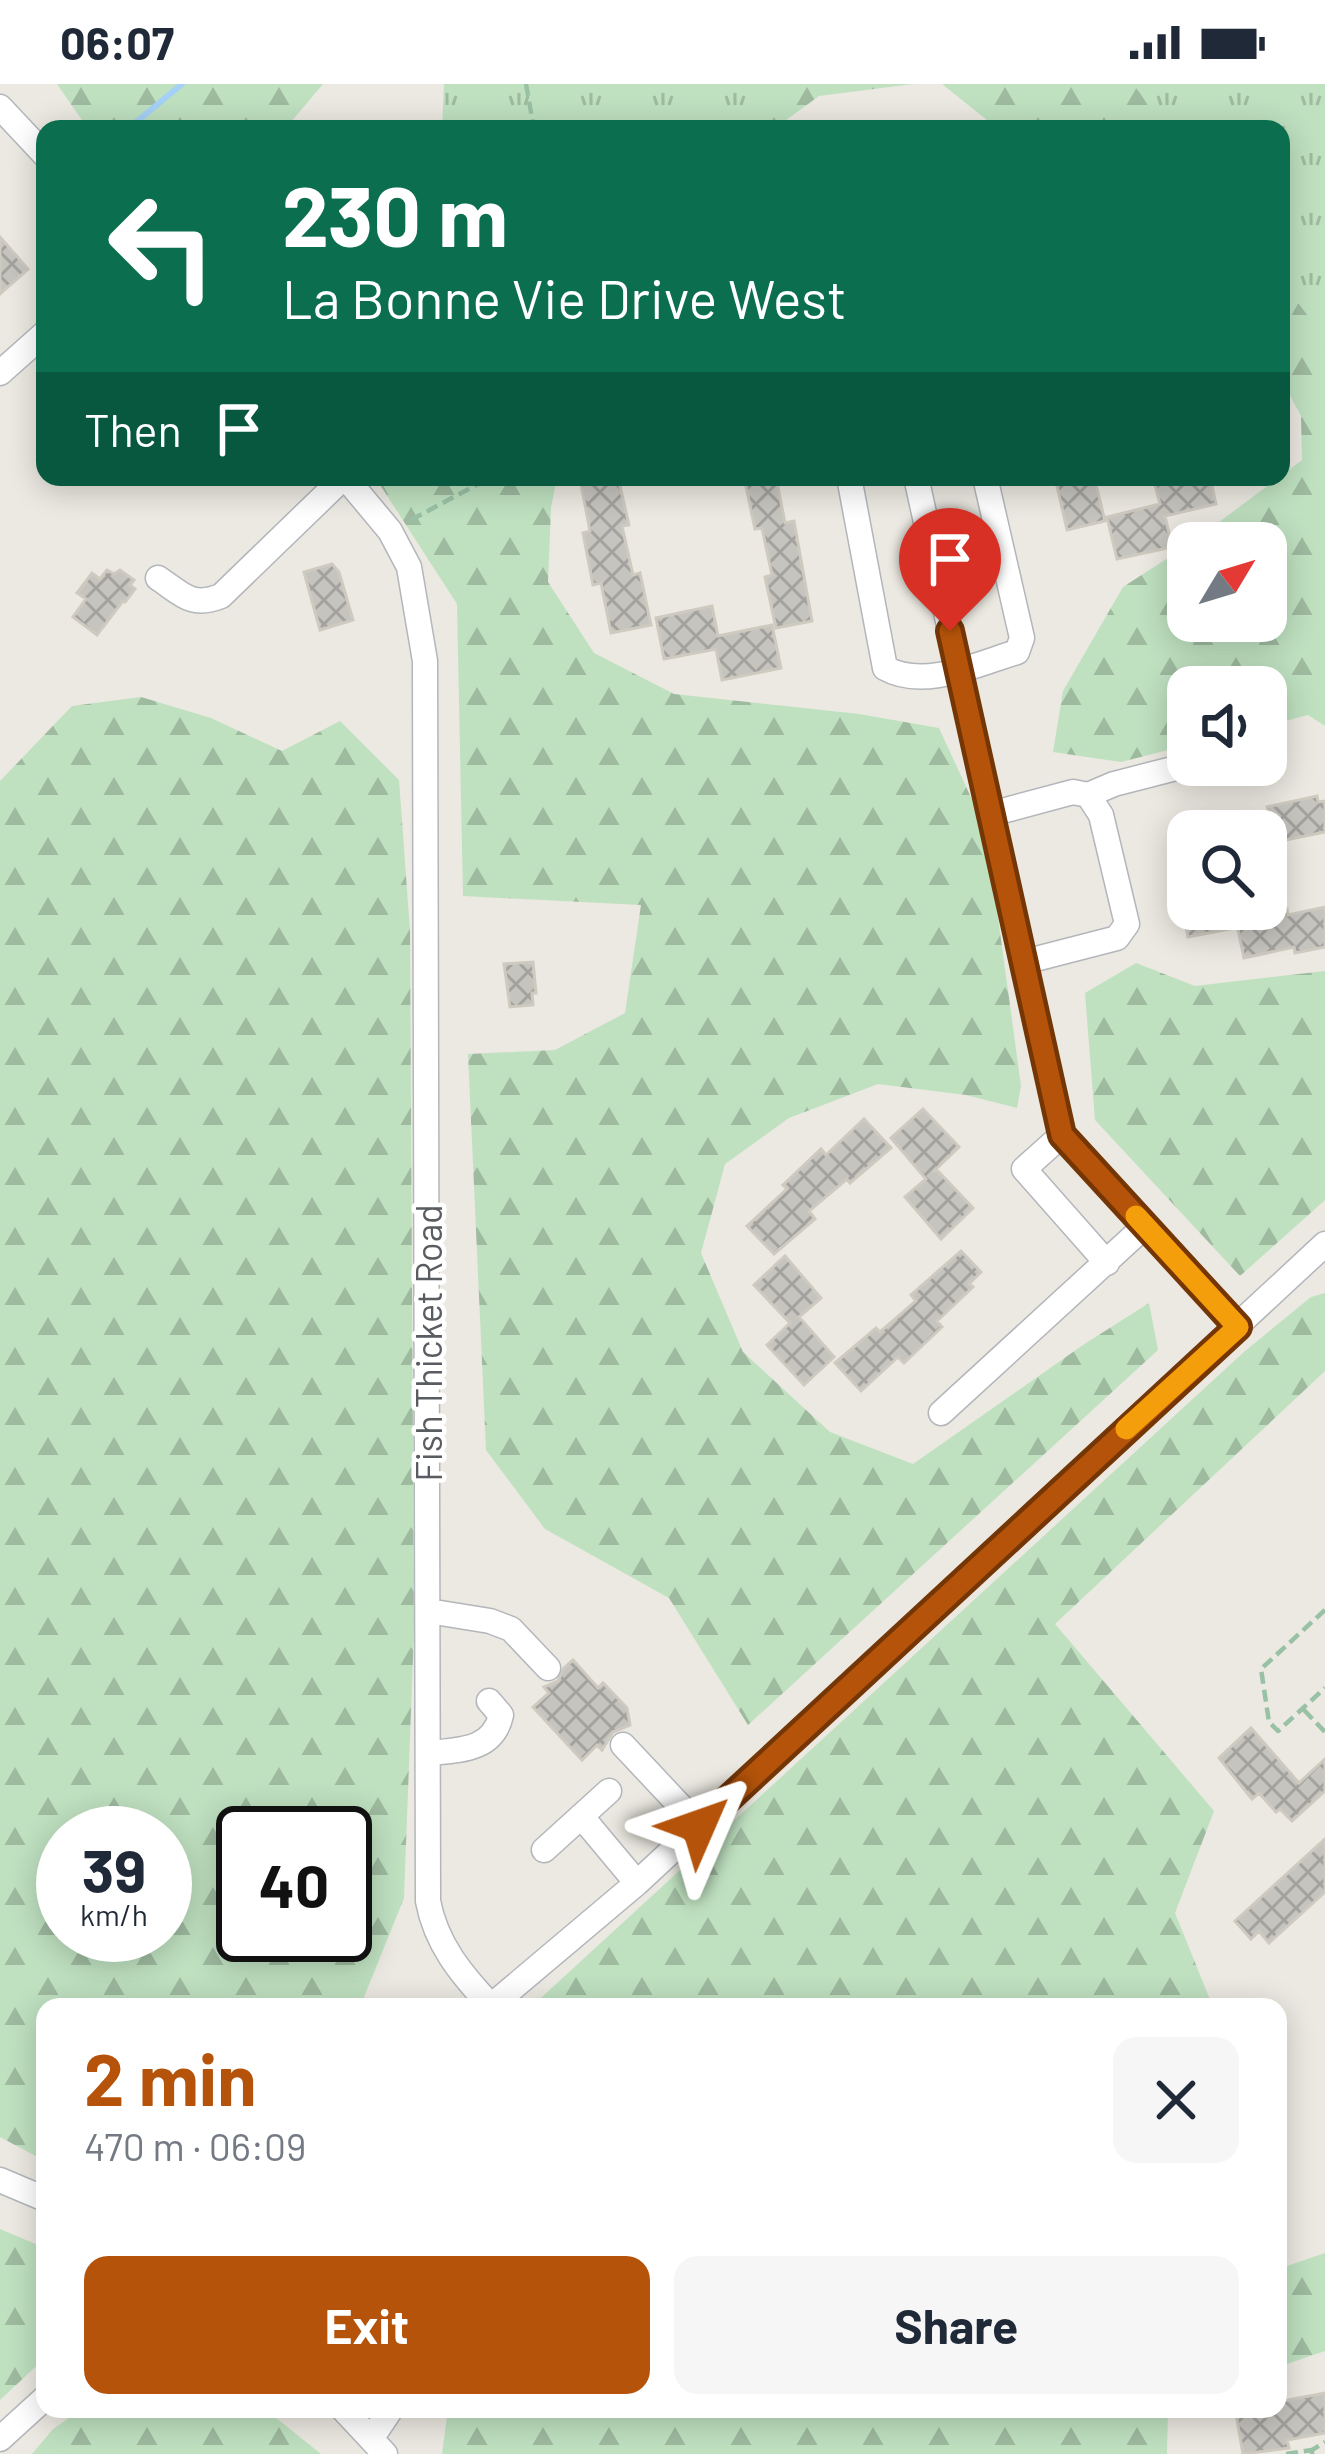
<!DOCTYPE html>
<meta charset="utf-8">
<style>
:root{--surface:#fff;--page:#f6f6f7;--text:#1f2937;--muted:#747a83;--accent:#b45309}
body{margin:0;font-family:Barlow,sans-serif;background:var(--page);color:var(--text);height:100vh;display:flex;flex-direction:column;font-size:45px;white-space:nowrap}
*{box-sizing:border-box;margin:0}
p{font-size:39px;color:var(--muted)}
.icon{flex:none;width:66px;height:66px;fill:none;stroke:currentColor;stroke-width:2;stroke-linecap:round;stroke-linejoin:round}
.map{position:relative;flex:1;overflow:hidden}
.drawer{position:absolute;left:36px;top:1914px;width:1251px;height:420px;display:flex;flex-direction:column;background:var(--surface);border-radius:24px;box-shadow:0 6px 30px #0003}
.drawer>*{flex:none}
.banner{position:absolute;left:36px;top:36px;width:1254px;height:366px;border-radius:24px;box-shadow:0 6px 30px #0003;background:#0b6e4f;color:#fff;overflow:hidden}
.needle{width:78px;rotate:52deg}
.buttons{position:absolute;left:1167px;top:438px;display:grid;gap:24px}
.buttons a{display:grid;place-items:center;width:120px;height:120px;border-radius:24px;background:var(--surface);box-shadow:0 6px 30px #0003;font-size:60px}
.speed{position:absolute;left:36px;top:1722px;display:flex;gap:24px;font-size:60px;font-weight:700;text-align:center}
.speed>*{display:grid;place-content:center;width:156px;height:156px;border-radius:50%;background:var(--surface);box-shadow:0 6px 30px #0003;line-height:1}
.speed small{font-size:30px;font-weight:400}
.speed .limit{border:6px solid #111;border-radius:18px;background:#fff;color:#111}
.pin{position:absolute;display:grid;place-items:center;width:102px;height:102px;color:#fff;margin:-123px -51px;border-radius:50% 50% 50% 0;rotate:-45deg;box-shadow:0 0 12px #0007}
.pin .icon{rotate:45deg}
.me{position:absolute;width:132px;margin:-66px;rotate:47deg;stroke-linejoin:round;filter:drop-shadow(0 0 9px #0008)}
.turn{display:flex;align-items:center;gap:42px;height:252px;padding:0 48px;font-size:54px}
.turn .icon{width:156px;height:156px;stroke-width:2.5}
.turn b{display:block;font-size:84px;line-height:102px}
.then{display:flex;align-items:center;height:114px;padding:0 48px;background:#0003;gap:24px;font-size:45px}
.round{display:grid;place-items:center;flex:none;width:126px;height:126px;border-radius:24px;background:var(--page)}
.headline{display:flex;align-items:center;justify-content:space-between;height:204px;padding:0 48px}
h1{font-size:72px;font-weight:700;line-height:90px;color:var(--accent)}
.primary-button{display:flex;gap:24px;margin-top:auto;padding:24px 48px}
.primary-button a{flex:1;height:138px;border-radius:24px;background:var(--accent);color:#fff;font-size:48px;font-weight:700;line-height:138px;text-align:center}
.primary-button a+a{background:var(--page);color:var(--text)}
.status{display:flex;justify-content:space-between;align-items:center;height:84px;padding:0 60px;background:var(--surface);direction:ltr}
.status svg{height:33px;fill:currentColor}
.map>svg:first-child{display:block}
</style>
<div class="status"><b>06:07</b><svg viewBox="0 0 49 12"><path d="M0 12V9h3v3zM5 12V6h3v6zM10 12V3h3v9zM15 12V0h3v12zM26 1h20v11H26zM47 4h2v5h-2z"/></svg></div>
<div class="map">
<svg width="1325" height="2370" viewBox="0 0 1325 2370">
<defs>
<pattern id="forest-firs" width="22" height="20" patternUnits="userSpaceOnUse" patternTransform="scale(3)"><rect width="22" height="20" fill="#bfe1c0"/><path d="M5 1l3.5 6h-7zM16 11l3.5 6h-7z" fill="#9eba9f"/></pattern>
<pattern id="park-tufts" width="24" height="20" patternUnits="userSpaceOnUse" patternTransform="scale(3)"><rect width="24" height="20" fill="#bfe1c0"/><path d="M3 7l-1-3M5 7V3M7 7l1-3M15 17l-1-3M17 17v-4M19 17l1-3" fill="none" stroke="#9eba9f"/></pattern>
<pattern id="building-cross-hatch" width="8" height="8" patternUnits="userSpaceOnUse" patternTransform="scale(3)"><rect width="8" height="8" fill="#c6c4be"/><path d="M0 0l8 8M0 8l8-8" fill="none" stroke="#a4a29e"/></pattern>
</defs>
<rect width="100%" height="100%" fill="#ebe9e1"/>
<path fill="url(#forest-firs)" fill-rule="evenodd" d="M 57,0 L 323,0 L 285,45 L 88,45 Z
M 466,0 L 913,0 L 819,12 L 774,45 L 466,45 Z
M 942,0 L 1325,0 L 1325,642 L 1308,631 L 1266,642 L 1266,603 L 1188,603 L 1188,661 L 1121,678 L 1053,668 L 1063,607 L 1123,503 L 1188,461 L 1188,537 L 1266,537 L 1266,459 L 1191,459 L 1302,376 L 1301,332 L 1281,295 L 1281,45 L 998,45 Z
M 375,393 L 557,393 L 551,424 L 548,498 L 594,569 L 674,610 L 859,630 L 939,644 L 986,746 L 1021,1002 L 1017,1024 L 966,1011 L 878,1000 L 789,1034 L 725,1080 L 701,1169 L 743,1268 L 830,1348 L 913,1380 L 1083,1261 L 1149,1219 L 1158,1266 L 748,1641 L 669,1514 L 545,1445 L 486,1366 L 468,970 L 555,966 L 625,929 L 641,821 L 463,812 L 457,520 Z
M 141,613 L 211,634 L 282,667 L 340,637 L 399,696 L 410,847 L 414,1547 L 404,1814 L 360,1923 L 45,1923 L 45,2077 L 0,2053 L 0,697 L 72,622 ZM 165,1749 L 165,1851 L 63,1851 L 63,1749 ZM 345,1749 L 345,1851 L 243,1851 L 243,1749 Z
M 1136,879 L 1195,902 L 1325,887 L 1325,1116 L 1240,1192 L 1095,1036 L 1085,909 Z
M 1325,1209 L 1325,1287 L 1055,1540 L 1214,1727 L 1175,1829 L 1213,1923 L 531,1923 L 1245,1267 L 1311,1213 Z
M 0,2145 L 45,2164 L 45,2274 L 0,2316 Z
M 1325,2169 L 1325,2267 L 1278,2283 L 1278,2185 Z
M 82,2325 L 265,2325 L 321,2370 L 32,2370 L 53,2345 Z
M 448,2325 L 1168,2325 L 1167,2370 L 442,2370 Z"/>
<path fill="url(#park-tufts)" d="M 444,0 L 790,0 L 734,45 L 442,45 Z
M 1133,0 L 1325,0 L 1325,255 L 1281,196 L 1281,45 L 1167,45 Z"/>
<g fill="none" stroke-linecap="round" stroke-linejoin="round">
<path stroke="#a5d1f6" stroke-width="6" d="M 128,45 L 182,0"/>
</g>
<path fill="url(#building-cross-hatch)" stroke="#cfcac0" stroke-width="3" d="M 0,153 L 28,185 L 0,210 Z
M 592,393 L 618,393 L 629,441 L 622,442 L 633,491 L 640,489 L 651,541 L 611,549 L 601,499 L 593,501 L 583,449 L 590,447 L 580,395 Z
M 744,393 L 776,393 L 785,439 L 794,437 L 812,537 L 776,544 L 765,493 L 772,491 L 762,444 L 755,445 Z
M 1055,393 L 1094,393 L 1105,437 L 1067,446 Z
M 1153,393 L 1210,393 L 1216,420 L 1165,432 L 1172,463 L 1117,475 L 1107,433 L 1160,420 Z
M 332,480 L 339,488 L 353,536 L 320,546 L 304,488 Z
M 107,486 L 114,490 L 120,486 L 134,496 L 130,501 L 135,505 L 125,518 L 123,517 L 97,551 L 73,533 L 86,515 L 77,509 L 92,489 L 100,495 Z
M 712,522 L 718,552 L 772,541 L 781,584 L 722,596 L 716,565 L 664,575 L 656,534 Z
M 1317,712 L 1318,718 L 1325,717 L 1325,748 L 1266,760 L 1266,747 L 1232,747 L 1231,739 L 1269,731 L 1267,723 Z
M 1325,823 L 1325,863 L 1295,869 L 1294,863 L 1244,874 L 1236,836 L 1287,825 L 1288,831 Z
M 1182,825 L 1225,825 L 1229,845 L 1188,853 Z
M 533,878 L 536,909 L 532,909 L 533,921 L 510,923 L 504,880 Z
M 923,1025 L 959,1063 L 933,1088 L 937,1086 L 973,1124 L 941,1155 L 905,1113 L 926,1095 L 891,1054 Z
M 864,1035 L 891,1064 L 850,1099 L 847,1095 L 809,1127 L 815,1135 L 774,1170 L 747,1142 L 787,1105 L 783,1101 L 821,1065 L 826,1071 Z
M 961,1167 L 981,1188 L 969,1200 L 973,1203 L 937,1237 L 942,1243 L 904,1279 L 898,1273 L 861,1307 L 835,1279 L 876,1244 L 880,1248 L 916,1217 L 911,1211 Z
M 785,1172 L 821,1214 L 799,1233 L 834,1273 L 804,1301 L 767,1261 L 790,1239 L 754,1201 Z
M 573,1576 L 598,1604 L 603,1599 L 627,1624 L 630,1641 L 613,1648 L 602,1666 L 597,1661 L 582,1676 L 533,1623 L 549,1609 L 544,1603 L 558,1597 L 564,1584 Z
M 1251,1644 L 1299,1699 L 1325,1675 L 1325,1707 L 1292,1737 L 1280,1725 L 1276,1728 L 1259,1709 L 1252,1715 L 1219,1674 Z
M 1325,1755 L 1325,1808 L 1269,1859 L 1259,1847 L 1251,1855 L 1235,1837 Z
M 1325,2309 L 1325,2349 L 1287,2356 L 1289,2364 L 1243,2370 L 1236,2330 L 1278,2325 L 1278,2322 L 1284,2321 L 1283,2317 Z"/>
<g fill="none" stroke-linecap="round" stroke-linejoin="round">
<defs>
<path id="minor" d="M 0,23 L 45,71
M 0,289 L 45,249
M 345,393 L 390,447 L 409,483 L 425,577 L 428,1817 C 436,1860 461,1890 491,1922
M 849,393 L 885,584 C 924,606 977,580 1017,568 L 1022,554 L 985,393
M 916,393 L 1062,1051 L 1238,1242
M 158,494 C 182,510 191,524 221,512 L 344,393
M 1088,711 L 1114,700 L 1188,681
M 991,730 L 1073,708 L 1088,711 L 1101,731 L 1127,840 L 1117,854 L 1024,878
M 1062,1051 L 1024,1085 L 1107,1179
M 941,1329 L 1145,1142
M 428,1527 L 490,1537 L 511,1545 L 548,1584
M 623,1661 L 699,1742
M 429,1669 C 459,1666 493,1667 501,1631 L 489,1617
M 581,1732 L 637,1799
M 544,1766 L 609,1707
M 490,1923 L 637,1799 L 1325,1160
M 0,2096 L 45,2115
M 343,2325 L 385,2370
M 0,2355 L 45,2314
M 371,2355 L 391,2325"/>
</defs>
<use href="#minor" stroke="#b3b6ba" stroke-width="27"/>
<path stroke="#99c1a5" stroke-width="4.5" stroke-dasharray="12 6" stroke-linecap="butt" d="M 526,0 L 534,45
M 411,436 L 491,393
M 1325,1526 L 1261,1585 L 1269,1638 L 1278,1647 L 1325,1604
M 1304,1626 L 1325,1648
M 1286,2370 L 1312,2366
M 1312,2370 L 1312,2366 L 1325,2358"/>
<use href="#minor" stroke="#fff" stroke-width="24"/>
</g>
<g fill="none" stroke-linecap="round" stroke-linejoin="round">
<defs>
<path id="route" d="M 699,1742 L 1238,1243 L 1062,1051 L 950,547"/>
</defs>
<use href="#route" stroke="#753606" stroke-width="30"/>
<use href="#route" stroke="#b45309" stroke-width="21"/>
<path stroke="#f59e0b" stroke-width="21" d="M 1126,1345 L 1238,1243 L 1136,1132"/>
</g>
<g text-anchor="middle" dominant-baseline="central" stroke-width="9" stroke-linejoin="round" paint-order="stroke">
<g font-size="36" fill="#595c60" stroke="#fff">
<text transform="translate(427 1259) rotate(-90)">Fish Thicket Road</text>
</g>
</g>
</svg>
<div class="buttons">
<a><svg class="needle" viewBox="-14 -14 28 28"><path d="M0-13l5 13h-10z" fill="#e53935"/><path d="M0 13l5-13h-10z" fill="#747a83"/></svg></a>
<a><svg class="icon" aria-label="sound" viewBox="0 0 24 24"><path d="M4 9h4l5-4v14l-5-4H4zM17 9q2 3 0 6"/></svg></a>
<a><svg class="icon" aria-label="search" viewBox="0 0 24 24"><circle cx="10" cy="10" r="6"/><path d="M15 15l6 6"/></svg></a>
</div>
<div class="speed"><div>39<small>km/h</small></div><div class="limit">40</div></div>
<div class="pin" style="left:950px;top:547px;background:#d93025"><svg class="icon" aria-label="arrive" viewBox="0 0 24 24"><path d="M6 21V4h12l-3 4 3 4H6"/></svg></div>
<svg class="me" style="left:699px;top:1742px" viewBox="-20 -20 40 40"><path d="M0-17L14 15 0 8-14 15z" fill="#b45309" stroke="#fff" stroke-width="4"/></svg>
<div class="banner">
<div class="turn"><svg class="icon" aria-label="left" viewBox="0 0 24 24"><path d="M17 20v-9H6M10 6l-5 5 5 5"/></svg><div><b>230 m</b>La Bonne Vie Drive West</div></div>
<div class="then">Then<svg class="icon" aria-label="arrive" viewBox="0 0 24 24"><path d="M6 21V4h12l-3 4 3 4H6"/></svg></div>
</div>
<section class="drawer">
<div class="headline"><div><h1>2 min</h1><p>470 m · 06:09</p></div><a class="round"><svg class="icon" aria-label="close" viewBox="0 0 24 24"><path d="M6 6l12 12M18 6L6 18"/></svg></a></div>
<div class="primary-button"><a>Exit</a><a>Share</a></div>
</section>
</div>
